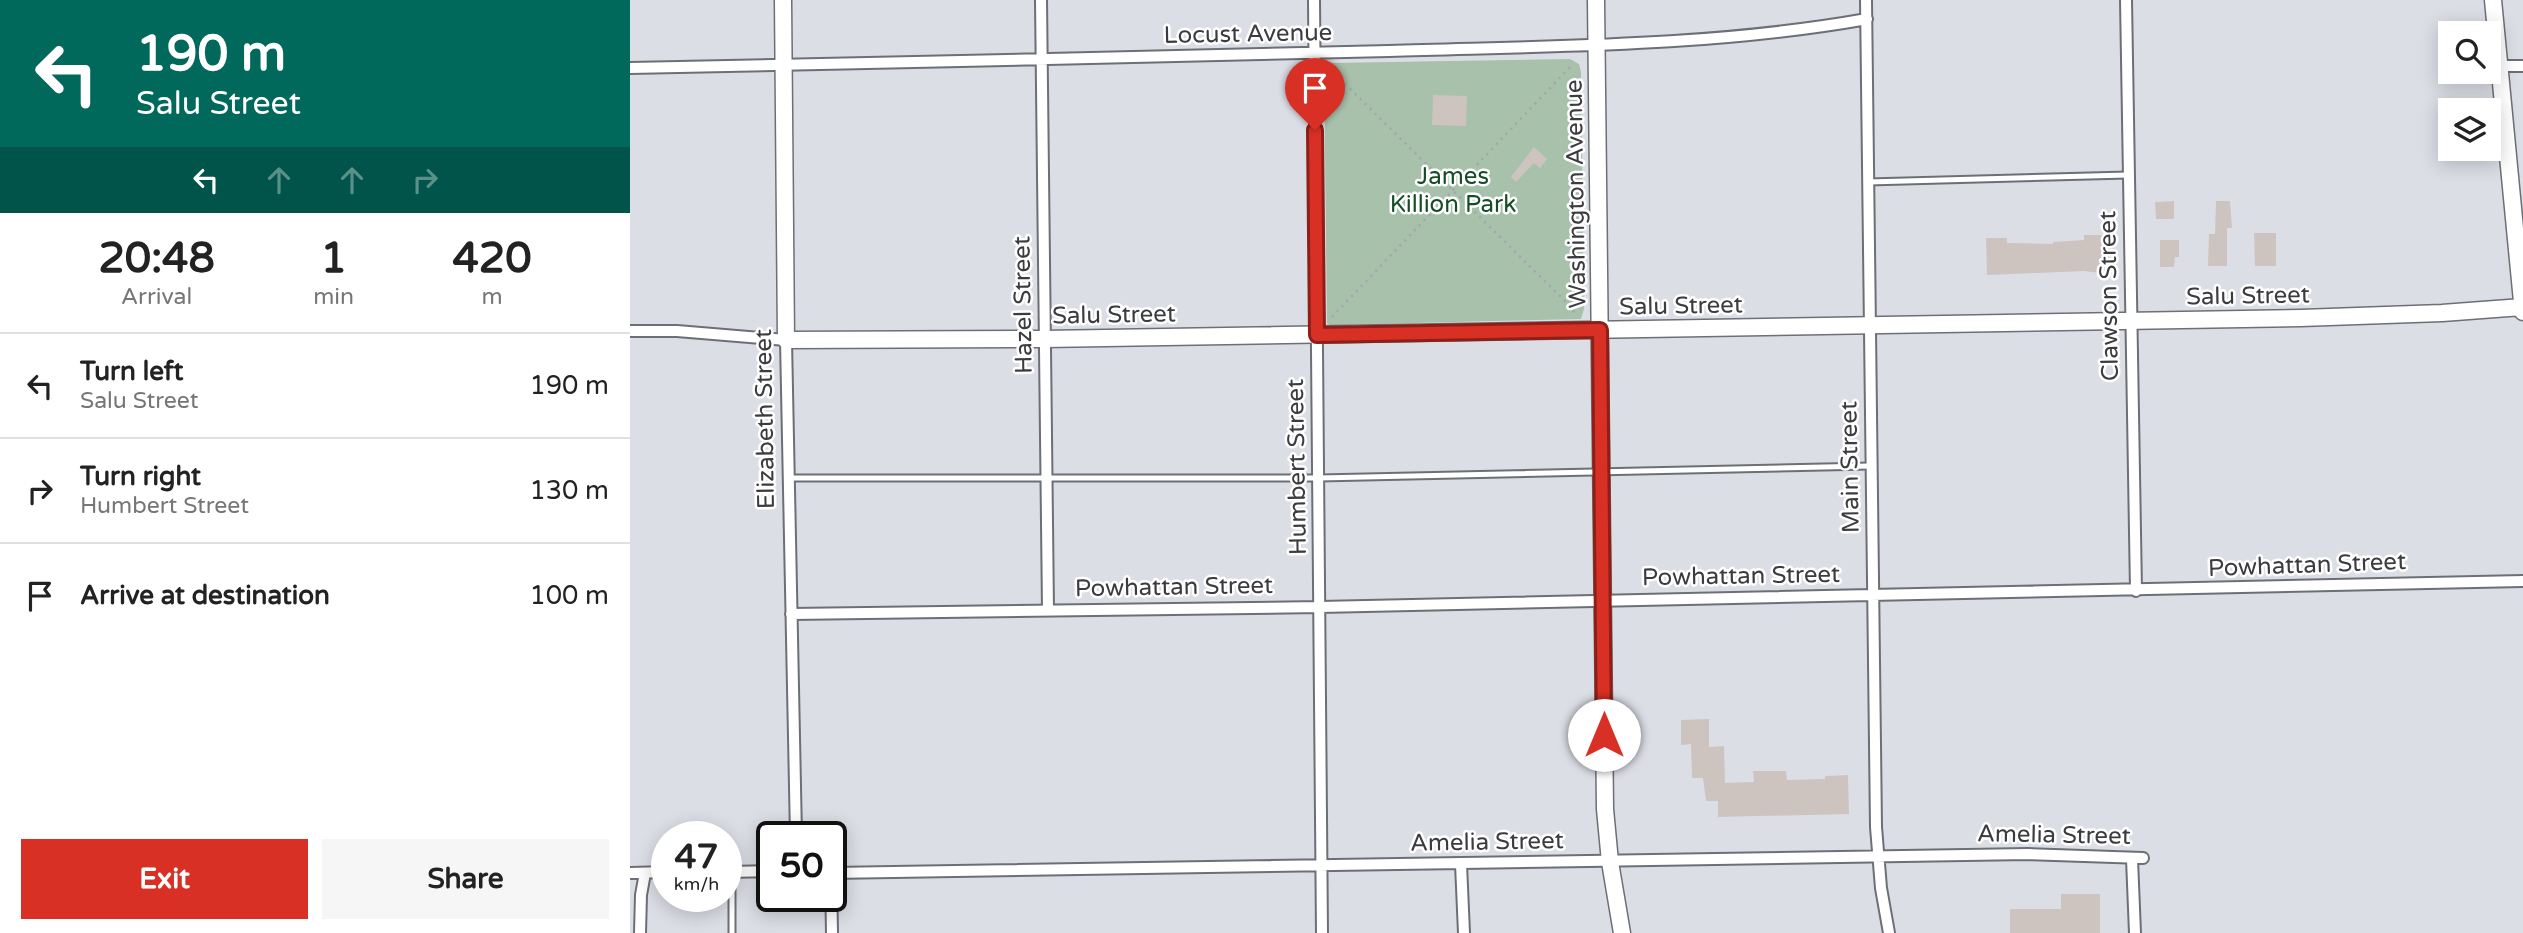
<!DOCTYPE html>
<style>
:root{--surface:#fff;--page:#f6f6f6;--text:#222;--muted:#767676;--line:#e0e0e0;--accent:#d93025}
body{margin:0;font-family:"Varela Round",sans-serif;background:var(--page);color:var(--text);height:100vh;display:flex;flex-direction:column;font-size:26px;white-space:nowrap}
*{box-sizing:border-box;margin:0}
p{font-size:23px;color:var(--muted)}
.icon{flex:none;width:38px;height:38px;fill:none;stroke:currentColor;stroke-width:2;stroke-linecap:round;stroke-linejoin:round}
.map{position:relative;flex:1;overflow:hidden}
.details{display:flex;flex-direction:column;background:var(--surface);width:630px}
.details>*{flex:none}
.top-card{background:#00695c;color:#fff;overflow:hidden}
.controls{position:absolute;left:1808px;top:21px;display:grid;gap:14px}
.controls a{display:grid;place-items:center;width:63px;height:63px;border-radius:0px;background:var(--surface);box-shadow:0 4px 18px #0003;font-size:35px}
.speed{position:absolute;left:21px;top:821px;display:flex;gap:14px;font-size:35px;font-weight:700;text-align:center}
.speed>*{display:grid;place-content:center;width:91px;height:91px;border-radius:50%;background:var(--surface);box-shadow:0 4px 18px #0003;line-height:1}
.speed small{font-size:18px;font-weight:400}
.speed .limit{border:4px solid #111;border-radius:10px;background:#fff;color:#111}
.pin{position:absolute;display:grid;place-items:center;width:60px;height:60px;color:#fff;margin:-72px -30px;border-radius:50% 50% 50% 0;rotate:-45deg;box-shadow:0 0 7px #0007}
.pin .icon{rotate:45deg}
.me{position:absolute;width:77px;margin:-38px;rotate:0deg;stroke-linejoin:round;filter:drop-shadow(0 0 5px #0008)}
.turn{display:flex;align-items:center;gap:24px;height:147px;padding:0 21px;font-size:32px}
.turn .icon{width:91px;height:91px;stroke-width:2.5}
.turn b{display:block;font-size:49px;line-height:60px}
.lanes{display:flex;align-items:center;height:66px;padding:0 21px;background:#0003;justify-content:center;gap:35px;direction:ltr}
.lanes .off{opacity:.35}
.eta{display:flex;justify-content:space-evenly;align-items:center;height:119px;text-align:center}
.eta b{font-size:42px;font-weight:700;line-height:49px}
.button{display:flex;gap:14px;margin-top:auto;padding:14px 21px}
.button a{flex:1;height:80px;border-radius:0px;background:var(--accent);color:#fff;font-size:28px;font-weight:700;line-height:80px;text-align:center}
.button a+a{background:var(--page);color:var(--text)}
ul{padding:0;list-style:none}
li{display:flex;align-items:center;gap:21px;height:105px;padding:0 21px;border-top:2px solid var(--line)}
li div{flex:1}
li b{display:block;font-size:26px}
li em{font-style:normal}
main{display:flex;flex:1;min-height:0}
.map>svg:first-child{display:block}
</style>
<main>
<section class="details">
<div class="top-card">
<div class="turn"><svg class="icon" aria-label="left" viewBox="0 0 24 24"><path d="M17 20v-9H6M10 6l-5 5 5 5"/></svg><div><b>190 m</b>Salu Street</div></div>
<div class="lanes"><svg class="icon" aria-label="left" viewBox="0 0 24 24"><path d="M17 20v-9H6M10 6l-5 5 5 5"/></svg><svg class="icon off" aria-label="ahead" viewBox="0 0 24 24"><path d="M12 20V5M6 11l6-6 6 6"/></svg><svg class="icon off" aria-label="ahead" viewBox="0 0 24 24"><path d="M12 20V5M6 11l6-6 6 6"/></svg><svg class="icon off" aria-label="right" viewBox="0 0 24 24"><path d="M7 20v-9h11M14 6l5 5-5 5"/></svg></div>
</div>
<div class="eta">
<div><b>20:48</b><p>Arrival</p></div>
<div><b>1</b><p>min</p></div>
<div><b>420</b><p>m</p></div>
</div>
<ul>
<li><svg class="icon" aria-label="left" viewBox="0 0 24 24"><path d="M17 20v-9H6M10 6l-5 5 5 5"/></svg><div><b>Turn left</b><p>Salu Street</p></div><em>190 m</em></li>
<li><svg class="icon" aria-label="right" viewBox="0 0 24 24"><path d="M7 20v-9h11M14 6l5 5-5 5"/></svg><div><b>Turn right</b><p>Humbert Street</p></div><em>130 m</em></li>
<li><svg class="icon" aria-label="arrive" viewBox="0 0 24 24"><path d="M6 21V4h12l-3 4 3 4H6"/></svg><div><b>Arrive at destination</b></div><em>100 m</em></li>
</ul>
<div class="button"><a>Exit</a><a>Share</a></div>
</section>
<div class="map">
<svg width="1893" height="933" viewBox="0 0 1893 933">
<rect width="100%" height="100%" fill="#dcdee6"/>
<path fill="#a7c1ab" d="M 940,59 L 949,64 L 951,72 L 954,309 L 951,319 L 700,325 L 697,323 L 694,66 L 700,63 Z"/>
<path fill="#cdc4c0" d="M 803,95 L 837,96 L 836,126 L 802,125 Z
M 904,147 L 917,159 L 910,168 L 904,163 L 886,182 L 881,177 Z
M 1544,201 L 1544,219 L 1526,219 L 1525,202 Z
M 1586,201 L 1600,201 L 1602,228 L 1597,228 L 1597,266 L 1578,266 L 1579,234 L 1585,234 Z
M 1624,233 L 1646,233 L 1646,266 L 1625,266 Z
M 1454,235 L 1475,235 L 1475,240 L 1480,240 L 1480,257 L 1471,257 L 1471,273 L 1454,271 L 1357,275 L 1356,238 L 1377,238 L 1377,243 L 1423,244 L 1423,242 L 1454,240 Z
M 1530,240 L 1549,240 L 1549,257 L 1545,257 L 1544,267 L 1530,267 Z
M 1079,719 L 1079,747 L 1094,746 L 1095,783 L 1124,782 L 1123,771 L 1156,771 L 1157,780 L 1195,779 L 1195,776 L 1218,775 L 1219,814 L 1088,817 L 1088,801 L 1076,801 L 1073,778 L 1062,778 L 1061,744 L 1051,745 L 1051,720 Z
M 1431,894 L 1470,894 L 1470,933 L 1380,933 L 1380,909 L 1431,909 Z"/>
<g fill="none" stroke-linecap="round" stroke-linejoin="round">
<defs>
<path id="lane" d="M 1238,182 L 1498,175
M 159,478 L 689,478 L 1240,466
M 102,873 L 102,933"/>
<path id="street" d="M 411,0 L 418,610
M 684,0 L 692,933
M 1236,0 L 1246,827 L 1251,888 L 1259,933
M 1496,0 L 1506,591
M 1870,66 L 1893,66
M 0,68 C 253,62 506,59 759,51 C 918,46 1080,47 1237,19
M 0,331 L 47,331 L 156,340 L 166,836
M 161,614 L 690,607 L 1893,581
M 1502,859 L 1505,933
M 831,864 L 834,933
M 96,872 L 142,871
M 0,873 L 37,872
M 201,873 L 1398,854 L 1513,858
M 201,873 L 202,933
M 10,933 L 11,895 L 15,873"/>
<path id="secondary" d="M 153,0 L 156,340 L 415,339 L 1671,318 L 1812,313 L 1892,307
M 966,0 L 975,809 L 980,862 L 992,933
M 1863,0 L 1893,312"/>
</defs>
<use href="#lane" stroke="#6d6f76" stroke-width="9"/>
<use href="#street" stroke="#6d6f76" stroke-width="14"/>
<use href="#secondary" stroke="#6d6f76" stroke-width="19"/>
<path stroke="#a4a5ac" stroke-width="2.5" stroke-dasharray="2 5" stroke-linecap="butt" d="M 700,69 L 943,309 L 945,317
M 702,317 L 942,65"/>
<use href="#lane" stroke="#fff" stroke-width="5"/>
<use href="#street" stroke="#fff" stroke-width="10"/>
<use href="#secondary" stroke="#fff" stroke-width="16"/>
</g>
<g fill="none" stroke-linecap="round" stroke-linejoin="round">
<defs>
<path id="route" d="M 685,130 L 687,335 L 970,330 L 974,735"/>
</defs>
<use href="#route" stroke="#8d1f18" stroke-width="18"/>
<use href="#route" stroke="#d93025" stroke-width="12"/>
</g>
<g text-anchor="middle" dominant-baseline="central" stroke-width="5" stroke-linejoin="round" paint-order="stroke">
<g font-size="24" fill="#3c3c40" stroke="#fff">
<text transform="translate(618 34) rotate(-1)">Locust Avenue</text>
<text transform="translate(946 194) rotate(-91)">Washington Avenue</text>
<text transform="translate(1479 296) rotate(-91)">Clawson Street</text>
<text transform="translate(1618 296) rotate(-1)">Salu Street</text>
<text transform="translate(393 305) rotate(-91)">Hazel Street</text>
<text transform="translate(1051 306) rotate(-1)">Salu Street</text>
<text transform="translate(484 315) rotate(-1)">Salu Street</text>
<text transform="translate(135 419) rotate(-91)">Elizabeth Street</text>
<text transform="translate(667 467) rotate(-91)">Humbert Street</text>
<text transform="translate(1220 467) rotate(-91)">Main Street</text>
<text transform="translate(1677 565) rotate(-2)">Powhattan Street</text>
<text transform="translate(1111 576) rotate(-1)">Powhattan Street</text>
<text transform="translate(544 587) rotate(-1)">Powhattan Street</text>
<text transform="translate(1424 835) rotate(1)">Amelia Street</text>
<text transform="translate(857 842) rotate(-1)">Amelia Street</text>
</g>
<g font-size="24" fill="#144d26" stroke="#fff">
<text x="823" y="176">James<tspan x="823" dy="28">Killion Park</tspan></text>
</g>
</g>
</svg>
<div class="controls">
<a><svg class="icon" aria-label="search" viewBox="0 0 24 24"><circle cx="10" cy="10" r="6"/><path d="M15 15l6 6"/></svg></a>
<a><svg class="icon" aria-label="layers" viewBox="0 0 24 24"><path d="M12 4l9 5-9 5-9-5zM3 14l9 5 9-5"/></svg></a>
</div>
<div class="speed"><div>47<small>km/h</small></div><div class="limit">50</div></div>
<div class="pin" style="left:685px;top:130px;background:#d93025"><svg class="icon" aria-label="arrive" viewBox="0 0 24 24"><path d="M6 21V4h12l-3 4 3 4H6"/></svg></div>
<svg class="me" style="left:974px;top:735px" viewBox="-20 -20 40 40"><circle r="19" fill="#fff"/><path d="M0-13L10 11 0 6-10 11z" fill="#d93025"/></svg>
</div>
</main>
